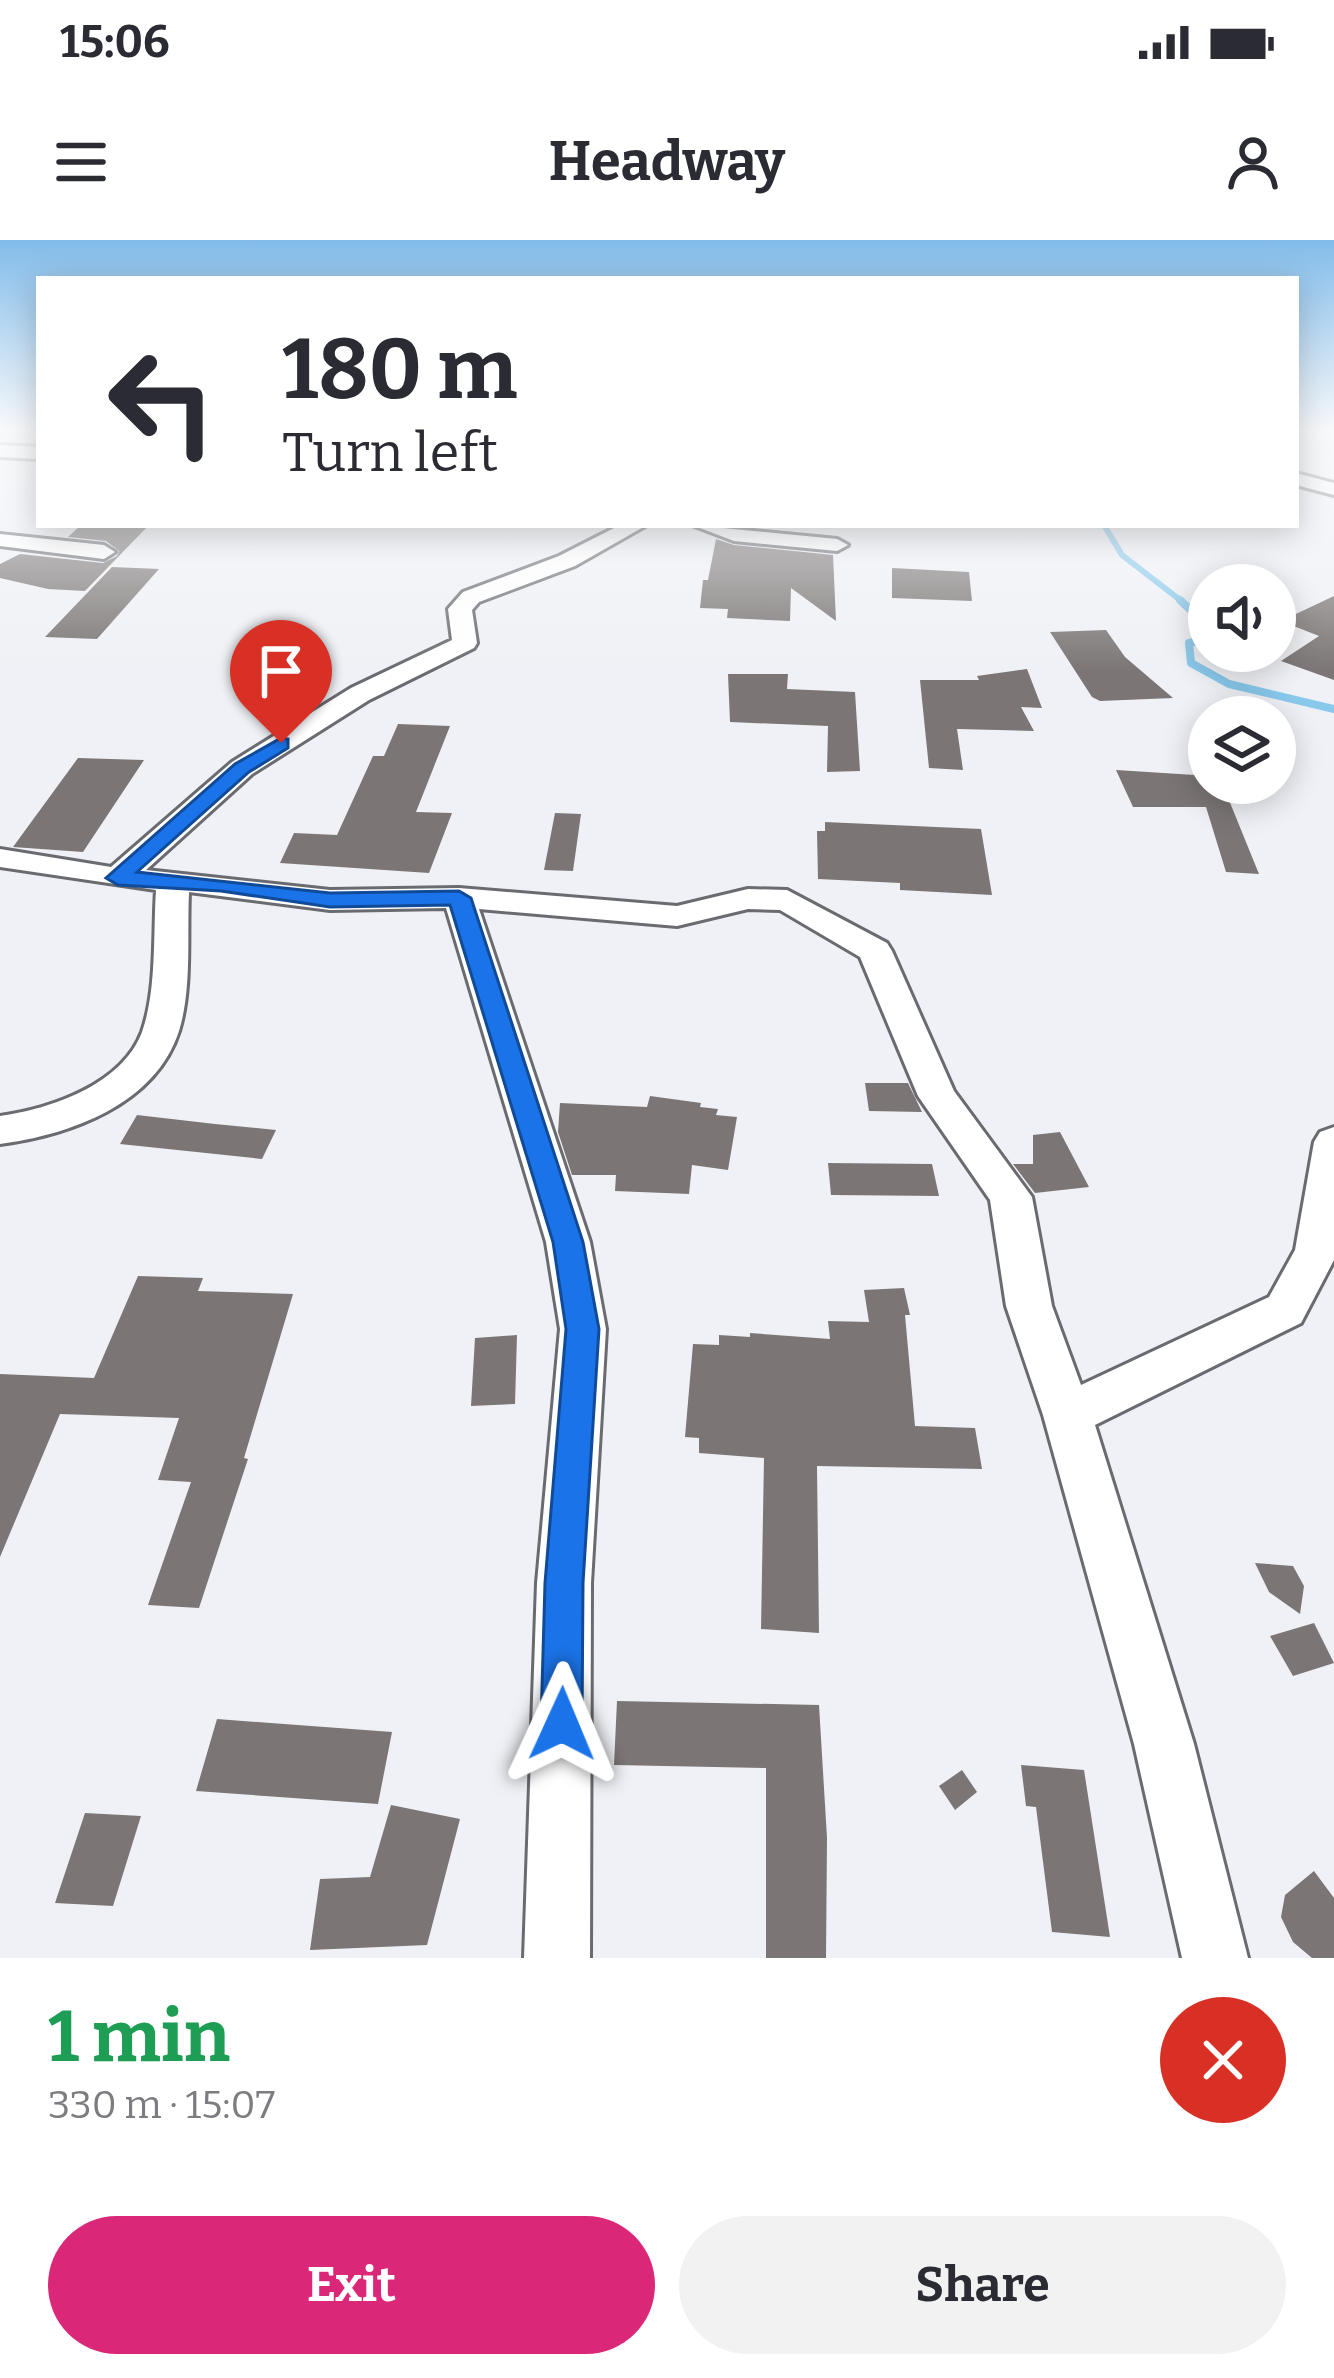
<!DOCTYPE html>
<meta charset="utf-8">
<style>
:root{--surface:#fff;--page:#f2f2f3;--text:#2b2b33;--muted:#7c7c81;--accent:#db2777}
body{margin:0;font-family:Bitter,serif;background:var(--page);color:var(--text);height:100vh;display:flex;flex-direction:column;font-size:45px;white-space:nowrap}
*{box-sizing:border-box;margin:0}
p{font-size:39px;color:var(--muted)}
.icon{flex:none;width:66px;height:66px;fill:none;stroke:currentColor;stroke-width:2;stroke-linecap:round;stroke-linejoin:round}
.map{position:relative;height:1718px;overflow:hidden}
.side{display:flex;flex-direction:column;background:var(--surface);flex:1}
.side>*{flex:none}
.banner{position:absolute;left:36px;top:36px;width:1263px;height:252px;border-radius:0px;box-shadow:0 6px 30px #0003;background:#fff;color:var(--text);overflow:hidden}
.buttons{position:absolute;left:1188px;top:324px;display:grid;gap:24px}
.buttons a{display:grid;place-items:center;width:108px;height:108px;border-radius:50%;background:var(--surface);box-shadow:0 6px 30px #0003;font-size:60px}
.pin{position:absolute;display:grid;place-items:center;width:102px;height:102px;color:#fff;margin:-123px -51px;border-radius:50% 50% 50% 0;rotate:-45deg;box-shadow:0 0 12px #0007}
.pin .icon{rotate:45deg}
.me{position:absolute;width:132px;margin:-66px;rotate:1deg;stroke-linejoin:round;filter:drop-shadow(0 0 9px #0008)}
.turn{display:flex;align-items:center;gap:42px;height:252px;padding:0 48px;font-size:54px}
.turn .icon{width:156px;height:156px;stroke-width:2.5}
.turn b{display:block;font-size:84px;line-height:102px}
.round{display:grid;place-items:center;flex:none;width:126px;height:126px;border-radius:63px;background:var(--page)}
.headline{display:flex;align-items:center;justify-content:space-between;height:204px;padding:0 48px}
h1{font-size:72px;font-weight:700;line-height:90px;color:#1e9e55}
.primary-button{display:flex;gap:24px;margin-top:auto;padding:24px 48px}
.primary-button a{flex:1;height:138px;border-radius:72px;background:var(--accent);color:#fff;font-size:48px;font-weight:700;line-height:138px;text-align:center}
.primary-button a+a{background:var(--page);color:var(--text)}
.status{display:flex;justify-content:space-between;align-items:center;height:84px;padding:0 60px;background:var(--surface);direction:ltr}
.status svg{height:33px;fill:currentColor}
header{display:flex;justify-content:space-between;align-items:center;height:156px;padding:0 48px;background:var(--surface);font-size:54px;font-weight:700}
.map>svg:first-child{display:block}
</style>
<div class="status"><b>15:06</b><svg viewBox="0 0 49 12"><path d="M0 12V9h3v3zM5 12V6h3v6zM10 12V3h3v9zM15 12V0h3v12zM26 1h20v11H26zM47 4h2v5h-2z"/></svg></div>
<header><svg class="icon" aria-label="menu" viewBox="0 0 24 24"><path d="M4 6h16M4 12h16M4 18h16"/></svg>Headway<svg class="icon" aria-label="person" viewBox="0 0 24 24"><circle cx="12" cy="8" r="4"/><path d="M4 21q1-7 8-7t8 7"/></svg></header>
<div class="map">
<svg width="1334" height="1718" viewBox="0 0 1334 1718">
<rect width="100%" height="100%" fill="#f0f1f6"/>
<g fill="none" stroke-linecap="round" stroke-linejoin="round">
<path stroke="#89c9ec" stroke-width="6" d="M 1104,285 L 1122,315 L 1184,363"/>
<path stroke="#89c9ec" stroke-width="8" d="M 1180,360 L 1209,387
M 1209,399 L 1189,403 L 1191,423 L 1229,444 L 1334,469"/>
</g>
<path fill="#7b7675" d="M 81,285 L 149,285 L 85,351 L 48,349 L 0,338 L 0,324 L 20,314 L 103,323 L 117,316 L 119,311 L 106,301 L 68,297 Z
M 716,299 L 734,305 L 833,315 L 836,381 L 791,348 L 790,381 L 727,378 L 728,369 L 700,368 L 703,340 L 708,340 Z
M 112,327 L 159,329 L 97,399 L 45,397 Z
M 892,328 L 969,332 L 972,361 L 892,358 Z
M 1334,356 L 1334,440 L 1281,421 L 1319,396 L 1281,381 Z
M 1106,390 L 1125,417 L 1173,458 L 1100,461 L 1092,457 L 1050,392 Z
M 1027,429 L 1042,468 L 1021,467 L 1034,491 L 957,489 L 963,530 L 929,528 L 920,440 L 979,440 L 977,436 Z
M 728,434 L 788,434 L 787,449 L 855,452 L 860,531 L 827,532 L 828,486 L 730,482 Z
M 398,484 L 450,486 L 416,572 L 452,573 L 429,633 L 280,623 L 294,593 L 337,595 L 373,516 L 384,516 Z
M 78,518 L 144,520 L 83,612 L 13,607 Z
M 1209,528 L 1209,543 L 1222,543 L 1259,634 L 1226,632 L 1206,567 L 1133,567 L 1116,530 L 1195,535 Z
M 555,573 L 581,574 L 573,631 L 544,630 Z
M 825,582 L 981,589 L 992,655 L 900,650 L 900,643 L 818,639 L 817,591 L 825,591 Z
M 865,843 L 908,843 L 922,872 L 869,871 Z
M 650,856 L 701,863 L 700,867 L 718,869 L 716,875 L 737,877 L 728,930 L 692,925 L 689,954 L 615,951 L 616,935 L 572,935 L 558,892 L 560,863 L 647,867 Z
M 137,875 L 215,884 L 276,890 L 262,919 L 120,904 Z
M 1060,892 L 1089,947 L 1035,953 L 1013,924 L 1033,924 L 1033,895 Z
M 828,923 L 932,924 L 939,956 L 831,955 Z
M 138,1036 L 203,1038 L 198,1051 L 293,1054 L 244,1218 L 248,1219 L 199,1368 L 148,1365 L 191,1242 L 158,1240 L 179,1178 L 60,1174 L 0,1317 L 0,1134 L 94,1138 Z
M 904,1048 L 910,1075 L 905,1075 L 915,1186 L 975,1188 L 982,1229 L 817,1226 L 819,1393 L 761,1389 L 764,1218 L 699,1213 L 699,1198 L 685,1197 L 693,1104 L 719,1105 L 719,1095 L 750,1097 L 750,1093 L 830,1099 L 828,1081 L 869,1082 L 864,1050 Z
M 517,1095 L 515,1164 L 471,1166 L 475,1098 Z
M 1255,1323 L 1293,1326 L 1304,1346 L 1300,1374 L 1269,1352 Z
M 1314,1383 L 1334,1423 L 1293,1436 L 1270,1396 Z
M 617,1461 L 819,1465 L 827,1598 L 826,1718 L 766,1718 L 766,1528 L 614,1525 Z
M 217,1479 L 392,1492 L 378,1564 L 196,1551 Z
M 1021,1525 L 1084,1530 L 1110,1697 L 1052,1692 L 1036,1567 L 1026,1566 Z
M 962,1530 L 977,1552 L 955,1570 L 939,1546 Z
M 391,1565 L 460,1579 L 427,1705 L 310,1710 L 320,1639 L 370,1637 Z
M 85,1573 L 141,1576 L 113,1666 L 55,1663 Z
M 1314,1631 L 1334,1658 L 1334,1718 L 1312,1718 L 1293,1702 L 1281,1677 L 1285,1655 Z"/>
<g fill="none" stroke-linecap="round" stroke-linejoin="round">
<defs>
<path id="minor" d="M 0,205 L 39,207 L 39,219 L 0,217 Z
M 1296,233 L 1334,243 L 1334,255 L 1296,245 Z
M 620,285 L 647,285 L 575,326 L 479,362 L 472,370 L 477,403 L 474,408 L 369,460 L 252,534 L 146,630 L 330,650 L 459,648 L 677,666 L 748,649 L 787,650 L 887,703 L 892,711 L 954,851 L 1032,957 L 1052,1066 L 1081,1145 L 1269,1057 L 1295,1010 L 1314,902 L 1320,892 L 1334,887 L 1334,1020 L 1301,1083 L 1095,1185 L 1194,1504 L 1248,1718 L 1182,1718 L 1134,1504 L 1043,1175 L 1006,1066 L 990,960 L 918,856 L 860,717 L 780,670 L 748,669 L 677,686 L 479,669 L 590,1002 L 606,1089 L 591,1343 L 590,1718 L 524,1718 L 537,1343 L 560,1089 L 546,1002 L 446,668 L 330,670 L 189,652 C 187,697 192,749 179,791 C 155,865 69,895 0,904 L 0,876 C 50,869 122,845 142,792 C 157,749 153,695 156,650 L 0,627 L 0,609 L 111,627 L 232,522 L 351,448 L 452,400 L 448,369 L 463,352 L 559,316 Z
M 692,285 L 837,299 L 848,305 L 837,311 L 734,301 Z
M 0,294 L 104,305 L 115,312 L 104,319 L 0,306 Z"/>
</defs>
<use href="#minor" stroke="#6a6b70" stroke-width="6"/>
<use href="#minor" fill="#fff" fill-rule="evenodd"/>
</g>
<linearGradient id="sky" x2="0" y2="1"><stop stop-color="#82bcea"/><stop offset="0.44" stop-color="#f8f9fb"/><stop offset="1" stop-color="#f8f9fb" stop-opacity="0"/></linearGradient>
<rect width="1334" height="431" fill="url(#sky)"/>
<path fill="#1a73e8" stroke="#114b97" stroke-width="3" d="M 281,498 L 288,499 L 288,508 L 249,532 L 137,632 L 330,653 L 459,651 L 471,658 L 583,1002 L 599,1089 L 583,1343 L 582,1484 L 576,1498 L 562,1504 L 547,1498 L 541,1484 L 545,1343 L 566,1089 L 553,1002 L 450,665 L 330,667 L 221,651 L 118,645 L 106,638 L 235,524 Z"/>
</svg>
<div class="buttons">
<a><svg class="icon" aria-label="sound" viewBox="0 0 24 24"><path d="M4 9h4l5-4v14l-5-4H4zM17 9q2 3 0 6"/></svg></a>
<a><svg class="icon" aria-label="layers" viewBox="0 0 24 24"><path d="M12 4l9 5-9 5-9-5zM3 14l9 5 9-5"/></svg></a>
</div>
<div class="pin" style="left:281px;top:503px;background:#d93025"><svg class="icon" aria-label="arrive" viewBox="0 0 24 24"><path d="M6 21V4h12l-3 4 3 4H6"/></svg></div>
<svg class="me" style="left:562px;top:1484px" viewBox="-20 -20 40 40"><path d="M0-17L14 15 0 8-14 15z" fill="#1a73e8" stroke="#fff" stroke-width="4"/></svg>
<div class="banner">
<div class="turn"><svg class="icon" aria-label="left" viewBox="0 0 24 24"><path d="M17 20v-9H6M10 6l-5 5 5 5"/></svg><div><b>180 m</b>Turn left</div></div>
</div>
</div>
<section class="side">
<div class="headline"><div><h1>1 min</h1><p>330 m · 15:07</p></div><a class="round" style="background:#d93025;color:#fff"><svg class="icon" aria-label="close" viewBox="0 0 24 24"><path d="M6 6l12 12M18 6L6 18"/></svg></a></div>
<div class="primary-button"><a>Exit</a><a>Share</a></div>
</section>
